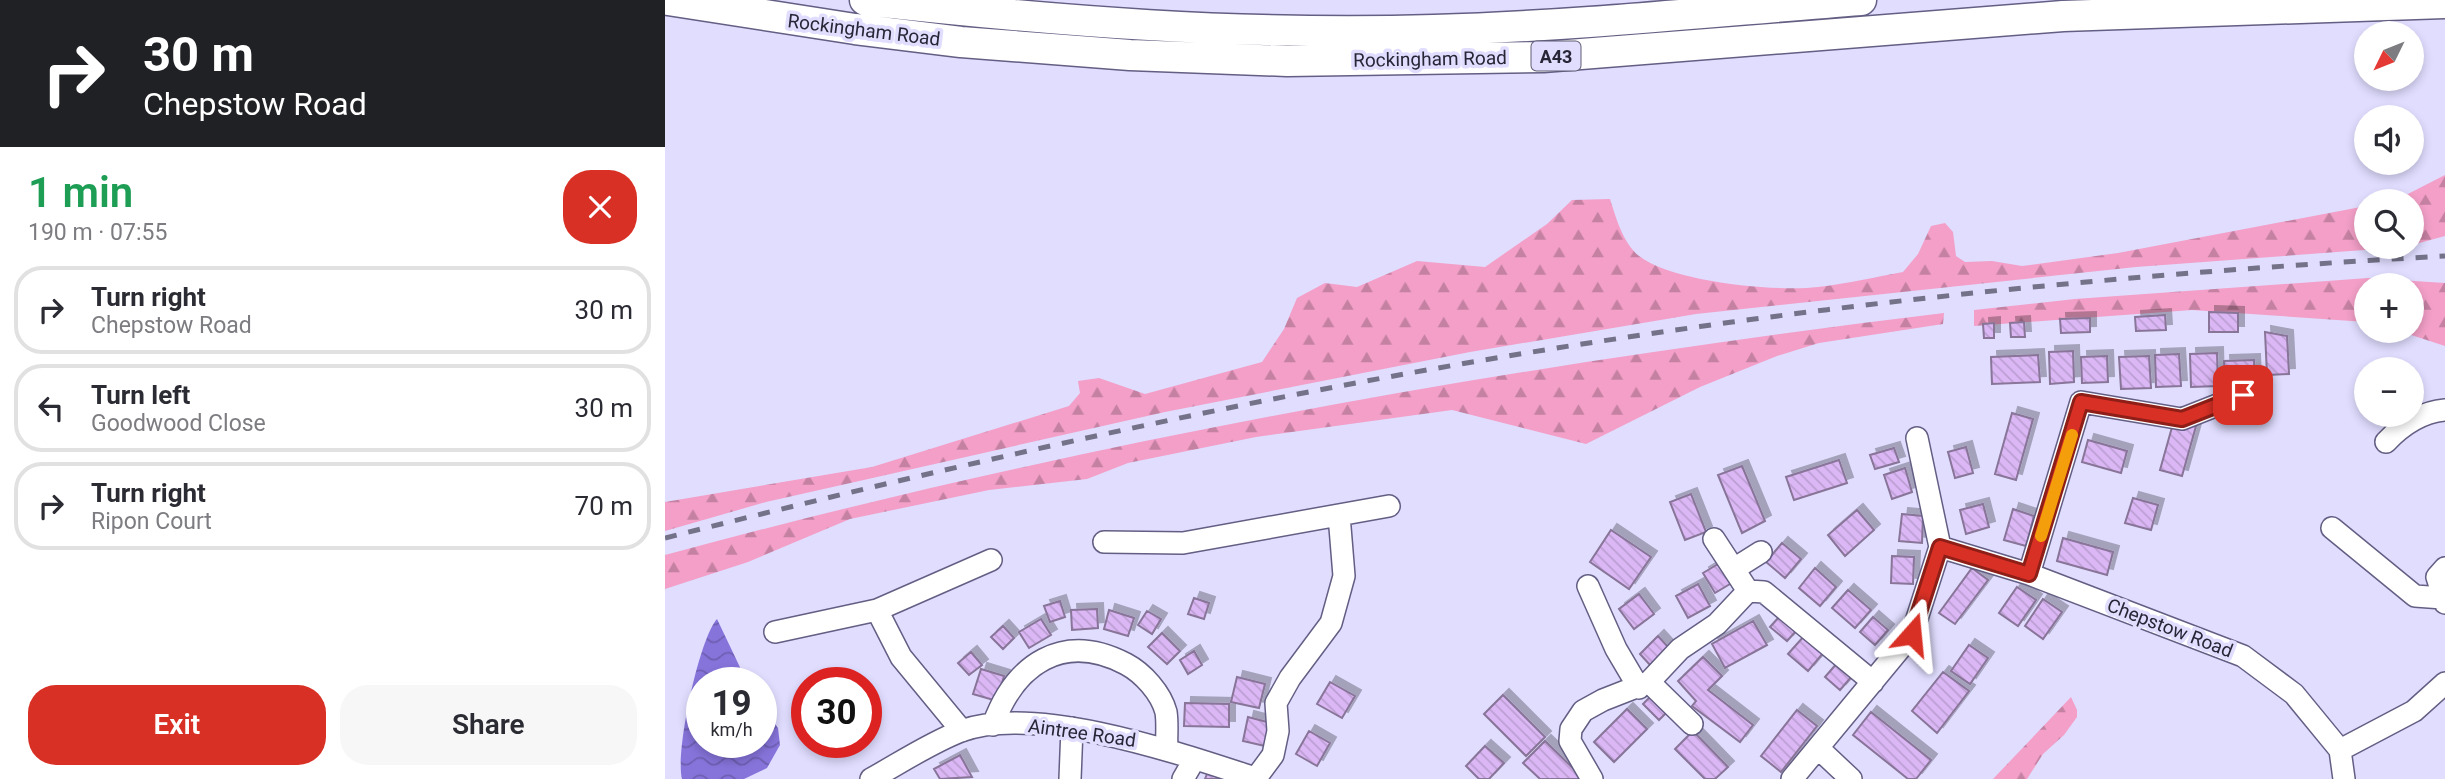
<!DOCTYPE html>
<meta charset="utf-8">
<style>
:root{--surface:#fff;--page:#f7f7f7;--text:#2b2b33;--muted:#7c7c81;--line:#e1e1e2;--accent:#d93025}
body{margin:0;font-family:Roboto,sans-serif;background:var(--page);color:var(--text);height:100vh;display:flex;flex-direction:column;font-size:26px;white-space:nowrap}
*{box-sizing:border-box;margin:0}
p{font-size:23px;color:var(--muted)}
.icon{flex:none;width:38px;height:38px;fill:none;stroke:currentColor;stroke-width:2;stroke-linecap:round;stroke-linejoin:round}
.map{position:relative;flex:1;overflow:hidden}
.sheet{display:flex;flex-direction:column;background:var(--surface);width:665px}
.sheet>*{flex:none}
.guide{background:#202124;color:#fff;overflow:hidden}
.needle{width:46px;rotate:227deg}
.buttons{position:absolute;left:1689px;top:21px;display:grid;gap:14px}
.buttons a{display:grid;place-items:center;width:70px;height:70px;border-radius:50%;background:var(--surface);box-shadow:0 4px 10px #0003;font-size:35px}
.speed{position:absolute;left:21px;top:667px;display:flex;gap:14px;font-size:35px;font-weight:700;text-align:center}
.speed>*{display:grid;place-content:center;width:91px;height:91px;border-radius:50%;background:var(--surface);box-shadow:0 4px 10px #0003;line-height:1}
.speed small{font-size:18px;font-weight:400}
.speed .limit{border:10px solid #d22;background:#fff;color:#111}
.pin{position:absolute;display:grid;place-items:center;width:60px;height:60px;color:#fff;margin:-30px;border-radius:14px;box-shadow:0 4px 10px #0006}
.me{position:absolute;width:77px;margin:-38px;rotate:18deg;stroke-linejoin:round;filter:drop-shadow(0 0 5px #0008)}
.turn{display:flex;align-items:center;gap:24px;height:147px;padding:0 28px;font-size:32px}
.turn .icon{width:91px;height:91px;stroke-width:2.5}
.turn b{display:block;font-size:49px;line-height:60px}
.round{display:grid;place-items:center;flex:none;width:74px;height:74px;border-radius:28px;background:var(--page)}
.head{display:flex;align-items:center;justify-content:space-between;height:119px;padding:0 28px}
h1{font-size:42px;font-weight:600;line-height:52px;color:#1e9e55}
.action{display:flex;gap:14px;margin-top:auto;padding:14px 28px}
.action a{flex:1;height:80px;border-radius:28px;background:var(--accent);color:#fff;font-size:28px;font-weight:600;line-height:80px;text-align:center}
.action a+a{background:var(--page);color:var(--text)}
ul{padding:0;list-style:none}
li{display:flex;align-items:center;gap:21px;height:88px;margin:0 14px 10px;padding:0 14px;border:4px solid var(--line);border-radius:28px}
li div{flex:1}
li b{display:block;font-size:26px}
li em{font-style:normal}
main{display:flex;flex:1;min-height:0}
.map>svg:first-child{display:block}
</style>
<main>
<section class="sheet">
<div class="guide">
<div class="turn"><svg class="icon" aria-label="right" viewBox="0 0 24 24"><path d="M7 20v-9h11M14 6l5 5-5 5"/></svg><div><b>30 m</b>Chepstow Road</div></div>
</div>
<div class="head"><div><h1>1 min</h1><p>190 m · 07:55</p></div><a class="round" style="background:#d93025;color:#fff"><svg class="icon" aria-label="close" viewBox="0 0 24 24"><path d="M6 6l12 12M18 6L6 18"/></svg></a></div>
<ul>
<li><svg class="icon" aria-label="right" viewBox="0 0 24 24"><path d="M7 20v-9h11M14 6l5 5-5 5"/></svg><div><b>Turn right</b><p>Chepstow Road</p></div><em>30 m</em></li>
<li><svg class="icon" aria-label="left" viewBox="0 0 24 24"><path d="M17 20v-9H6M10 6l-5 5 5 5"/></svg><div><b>Turn left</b><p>Goodwood Close</p></div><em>30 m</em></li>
<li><svg class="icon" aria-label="right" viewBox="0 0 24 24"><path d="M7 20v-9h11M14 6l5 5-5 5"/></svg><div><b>Turn right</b><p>Ripon Court</p></div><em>70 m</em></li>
</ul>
<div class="action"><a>Exit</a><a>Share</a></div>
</section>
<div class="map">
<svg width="1780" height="779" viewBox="0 0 1780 779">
<defs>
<pattern id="forest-firs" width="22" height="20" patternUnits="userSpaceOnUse" patternTransform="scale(1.75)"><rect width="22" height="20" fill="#f39fc7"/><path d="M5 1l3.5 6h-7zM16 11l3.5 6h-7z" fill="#c581a2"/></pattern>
<pattern id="water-waves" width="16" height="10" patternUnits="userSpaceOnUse" patternTransform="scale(1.75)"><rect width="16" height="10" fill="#8774db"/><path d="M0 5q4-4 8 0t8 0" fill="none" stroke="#6e5fb2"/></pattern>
<pattern id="building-back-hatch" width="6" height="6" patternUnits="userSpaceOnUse" patternTransform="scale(1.75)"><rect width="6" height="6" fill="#dbb8f5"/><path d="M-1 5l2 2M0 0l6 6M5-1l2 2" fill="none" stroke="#bc9ed3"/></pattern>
<filter id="shadow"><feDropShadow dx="6" dy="-6" stdDeviation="0" flood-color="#0004"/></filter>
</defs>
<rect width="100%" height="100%" fill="#e0ddff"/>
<path fill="url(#forest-firs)" d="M 1780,175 L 1780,236 L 1747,245 L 1746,201 L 1721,201 L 1735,198 Z
M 945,199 C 951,218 958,243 974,256 C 1007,282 1111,292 1153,287 C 1181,284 1210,277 1238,272 L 1253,254 L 1266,226 L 1280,223 L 1288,232 L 1291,256 L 1300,262 L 1327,261 L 1357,266 L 1453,253 L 1701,206 L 1701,247 L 1740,247 L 1471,267 L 1031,314 L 805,352 L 500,412 L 101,502 L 0,531 L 0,502 L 207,467 L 404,406 L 415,393 L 413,381 L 434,378 L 480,394 L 597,362 L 619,329 L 632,298 L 660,283 L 692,287 L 752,261 L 820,267 L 882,224 L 907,200 Z
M 1703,278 L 1780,283 L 1780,346 L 1734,331 L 1746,331 L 1746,285 L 1701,285 L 1701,322 L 1527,310 L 1309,326 L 1309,310 L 1410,299 Z
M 1279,313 L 1278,324 L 1154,343 L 1112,356 L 1035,387 L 921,444 L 787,410 L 591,437 L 463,463 L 422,479 L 324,490 L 185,519 L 83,562 L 0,589 L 0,555 C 420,441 848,365 1279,313 Z
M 1406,697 L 1412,710 L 1412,717 L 1399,735 L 1378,754 L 1362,779 L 1328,779 Z"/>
<path fill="url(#water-waves)" d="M 52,619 L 82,682 L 37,682 L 37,742 L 96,742 L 96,704 L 113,728 L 115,745 L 102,768 L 79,779 L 17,779 C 10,752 34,639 52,619 Z"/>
<path fill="url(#building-back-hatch)" stroke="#887498" stroke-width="2" filter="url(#shadow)" d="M 1544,312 L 1573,313 L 1573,332 L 1544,332 Z
M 1500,315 L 1501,330 L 1471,331 L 1470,317 Z
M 1425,318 L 1425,332 L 1396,333 L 1395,319 Z
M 1359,322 L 1360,337 L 1346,337 L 1345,323 Z
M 1329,323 L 1329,338 L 1319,338 L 1318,324 Z
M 1600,332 L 1622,336 L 1624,374 L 1602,375 Z
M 1408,351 L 1409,382 L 1385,384 L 1384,352 Z
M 1552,353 L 1553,386 L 1526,387 L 1525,354 Z
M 1514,354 L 1516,386 L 1491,387 L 1490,355 Z
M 1373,355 L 1375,382 L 1327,384 L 1326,357 Z
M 1442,356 L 1443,382 L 1417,383 L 1416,357 Z
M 1484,356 L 1486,388 L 1456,389 L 1454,357 Z
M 1589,360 L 1590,385 L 1560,387 L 1559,361 Z
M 1347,413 L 1368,419 L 1351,480 L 1330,474 Z
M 1509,420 L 1531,426 L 1517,476 L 1495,470 Z
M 1423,440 L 1462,451 L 1456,473 L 1417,462 Z
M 1301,447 L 1308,473 L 1290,478 L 1283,452 Z
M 1229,448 L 1234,462 L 1210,469 L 1205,455 Z
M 1174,460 L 1182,483 L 1129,500 L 1121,477 Z
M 1077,466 L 1100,521 L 1077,533 L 1053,475 Z
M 1240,468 L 1247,492 L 1227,499 L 1219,475 Z
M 1026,494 L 1041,532 L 1020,540 L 1005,502 Z
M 1468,498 L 1493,505 L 1486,530 L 1460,523 Z
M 1318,504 L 1324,527 L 1301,534 L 1295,510 Z
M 1348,509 L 1369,516 L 1361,546 L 1339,540 Z
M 1192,510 L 1209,530 L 1180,556 L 1163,535 Z
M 1237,514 L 1258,516 L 1257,543 L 1234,541 Z
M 946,530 L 986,557 L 964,589 L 925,562 Z
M 1398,538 L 1448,552 L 1442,575 L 1392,561 Z
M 1117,543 L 1136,559 L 1120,578 L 1101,562 Z
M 1227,556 L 1249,557 L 1248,584 L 1226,583 Z
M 1058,561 L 1070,581 L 1050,593 L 1038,573 Z
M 1150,568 L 1171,587 L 1155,606 L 1134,588 Z
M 1307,568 L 1323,580 L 1290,624 L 1274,613 Z
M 1033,584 L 1045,606 L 1023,618 L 1011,596 Z
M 1352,587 L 1371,600 L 1353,626 L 1334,613 Z
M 1183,590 L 1206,610 L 1190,628 L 1167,608 Z
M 974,594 L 989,614 L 969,629 L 954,609 Z
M 529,598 L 544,603 L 539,619 L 523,614 Z
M 1378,599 L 1397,612 L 1378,639 L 1360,626 Z
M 395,601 L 400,617 L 385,622 L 379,606 Z
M 432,609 L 433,628 L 407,630 L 406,610 Z
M 444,610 L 469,618 L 463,636 L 439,629 Z
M 482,611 L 496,619 L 487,634 L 473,625 Z
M 1115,616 L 1132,630 L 1122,641 L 1105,627 Z
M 1208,617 L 1223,630 L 1210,645 L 1195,632 Z
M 376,619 L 386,635 L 364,648 L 354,632 Z
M 1088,621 L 1102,645 L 1060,668 L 1047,644 Z
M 338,626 L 349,638 L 338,649 L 326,637 Z
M 497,633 L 515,651 L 502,664 L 483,647 Z
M 1140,635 L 1159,652 L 1143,671 L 1123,654 Z
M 993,636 L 1003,647 L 985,665 L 975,654 Z
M 1304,645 L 1323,658 L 1305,684 L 1286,671 Z
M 529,651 L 537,665 L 523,674 L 515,660 Z
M 306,652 L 317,665 L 304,675 L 293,663 Z
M 1038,657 L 1057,676 L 1043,690 L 1088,725 L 1075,742 L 1027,706 L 1031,701 L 1013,681 Z
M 1173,662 L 1188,675 L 1175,690 L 1160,677 Z
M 316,669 L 339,676 L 332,701 L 308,694 Z
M 1278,672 L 1304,691 L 1272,733 L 1247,711 Z
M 572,677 L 600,684 L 594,708 L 566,702 Z
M 665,682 L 690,696 L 677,718 L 652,704 Z
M 988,694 L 1004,710 L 994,720 L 978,704 Z
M 838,695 L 880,737 L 861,756 L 819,714 Z
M 520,703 L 564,704 L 564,727 L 519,726 Z
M 962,709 L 982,729 L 949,762 L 929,742 Z
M 1132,710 L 1152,726 L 1116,772 L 1096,756 Z
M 1206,712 L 1266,760 L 1251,779 L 1243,779 L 1188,735 Z
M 583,717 L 606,723 L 600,746 L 578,741 Z
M 644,731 L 665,743 L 652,766 L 631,754 Z
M 1028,731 L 1063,767 L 1050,779 L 1040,779 L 1010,749 Z
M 880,741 L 919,779 L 875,779 L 858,763 Z
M 820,746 L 839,763 L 824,779 L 814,779 L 801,766 Z
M 295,755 L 307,777 L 275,779 L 269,769 Z
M 544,769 L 565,779 L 540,779 Z"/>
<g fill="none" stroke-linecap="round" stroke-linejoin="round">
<defs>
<path id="minor" d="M 1721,442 C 1737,425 1757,412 1780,410
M 1667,528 L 1750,596 L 1778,598
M 1049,539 L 1083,591
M 439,542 L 518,543 L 724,506
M 1275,547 L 1364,574 L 1578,656 L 1629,694 L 1675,750 L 1679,779
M 1780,568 L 1772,577 L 1780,603
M 1069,569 L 1096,552
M 1364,574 L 1416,402 L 1517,419 L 1578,395
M 923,586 L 951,649 L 974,688
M 212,610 L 236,657 L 297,731
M 110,632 L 212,610 L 326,560
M 984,682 L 1027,724
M 328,725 C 350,664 398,631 461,664 C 478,673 496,693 501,712 C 503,724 501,738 502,750
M 1153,748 L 1186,779
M 1675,750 L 1749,711 L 1780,683
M 591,778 L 608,755 L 613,731 L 611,703 L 625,678 L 666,623 L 679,576 L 674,515
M 206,779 C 235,763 265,743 296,731 C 371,703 519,755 593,779
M 405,779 L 407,728
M 518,779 L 529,760
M 927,779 L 905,741 L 906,729 L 918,711 L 938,700 L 984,682 L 1015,649 L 1052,624 L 1083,591 L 1099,592 L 1208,682
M 1127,779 L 1247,634 L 1275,547 L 1252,438"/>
<path id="highway" d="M 3,0 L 190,29 L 296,42 L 465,55 L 622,61 L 878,57 L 1398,16 L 1780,3
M 200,0 C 389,21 579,36 769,30 C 912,26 1053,11 1196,0"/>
</defs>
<use href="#minor" stroke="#635e83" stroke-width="24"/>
<use href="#highway" stroke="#635e83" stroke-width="33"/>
<use href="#minor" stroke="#fff" stroke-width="21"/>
<use href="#highway" stroke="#fff" stroke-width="30"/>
<path stroke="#747289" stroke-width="5" stroke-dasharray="12 12" stroke-linecap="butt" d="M 0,538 C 322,457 648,383 977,335 C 1243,295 1511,271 1780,256"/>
</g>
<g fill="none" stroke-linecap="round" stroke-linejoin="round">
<defs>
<path id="route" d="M 1247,634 L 1275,547 L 1364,574 L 1416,402 L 1517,419 L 1578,395"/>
</defs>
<use href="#route" stroke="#8d1f18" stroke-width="18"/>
<use href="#route" stroke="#d93025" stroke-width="12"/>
<path stroke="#f59e0b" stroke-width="12" d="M 1376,536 L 1407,435"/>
</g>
<g text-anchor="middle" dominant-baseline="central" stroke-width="7" stroke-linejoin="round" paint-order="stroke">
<rect fill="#e0ddff" stroke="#5f5d72" stroke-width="2" x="866.5" y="41.5" width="49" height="29" rx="5"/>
<g font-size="18" font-weight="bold" fill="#282636">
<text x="891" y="56">A43</text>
</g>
<g font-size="19" fill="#282636" stroke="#e0ddff">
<text transform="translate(199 30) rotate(7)">Rockingham Road</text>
<text transform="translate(765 59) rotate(-1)">Rockingham Road</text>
<text transform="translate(1505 628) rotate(21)">Chepstow Road</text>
<text transform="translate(417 733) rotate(8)">Aintree Road</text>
</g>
</g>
</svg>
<div class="buttons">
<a><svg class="needle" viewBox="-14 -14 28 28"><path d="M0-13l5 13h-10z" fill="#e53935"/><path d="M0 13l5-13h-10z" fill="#7c7c81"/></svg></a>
<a><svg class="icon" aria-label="sound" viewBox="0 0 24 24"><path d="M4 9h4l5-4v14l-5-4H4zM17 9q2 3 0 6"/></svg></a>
<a><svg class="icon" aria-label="search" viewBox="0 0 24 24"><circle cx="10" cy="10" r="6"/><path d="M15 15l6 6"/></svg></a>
<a>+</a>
<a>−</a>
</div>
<div class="speed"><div>19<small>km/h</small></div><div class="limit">30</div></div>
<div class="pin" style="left:1578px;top:395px;background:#d93025"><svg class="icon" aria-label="arrive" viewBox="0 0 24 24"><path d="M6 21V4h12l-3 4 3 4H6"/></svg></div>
<svg class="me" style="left:1247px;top:634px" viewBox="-20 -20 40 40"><path d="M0-17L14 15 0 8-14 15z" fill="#d93025" stroke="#fff" stroke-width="4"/></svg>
</div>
</main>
